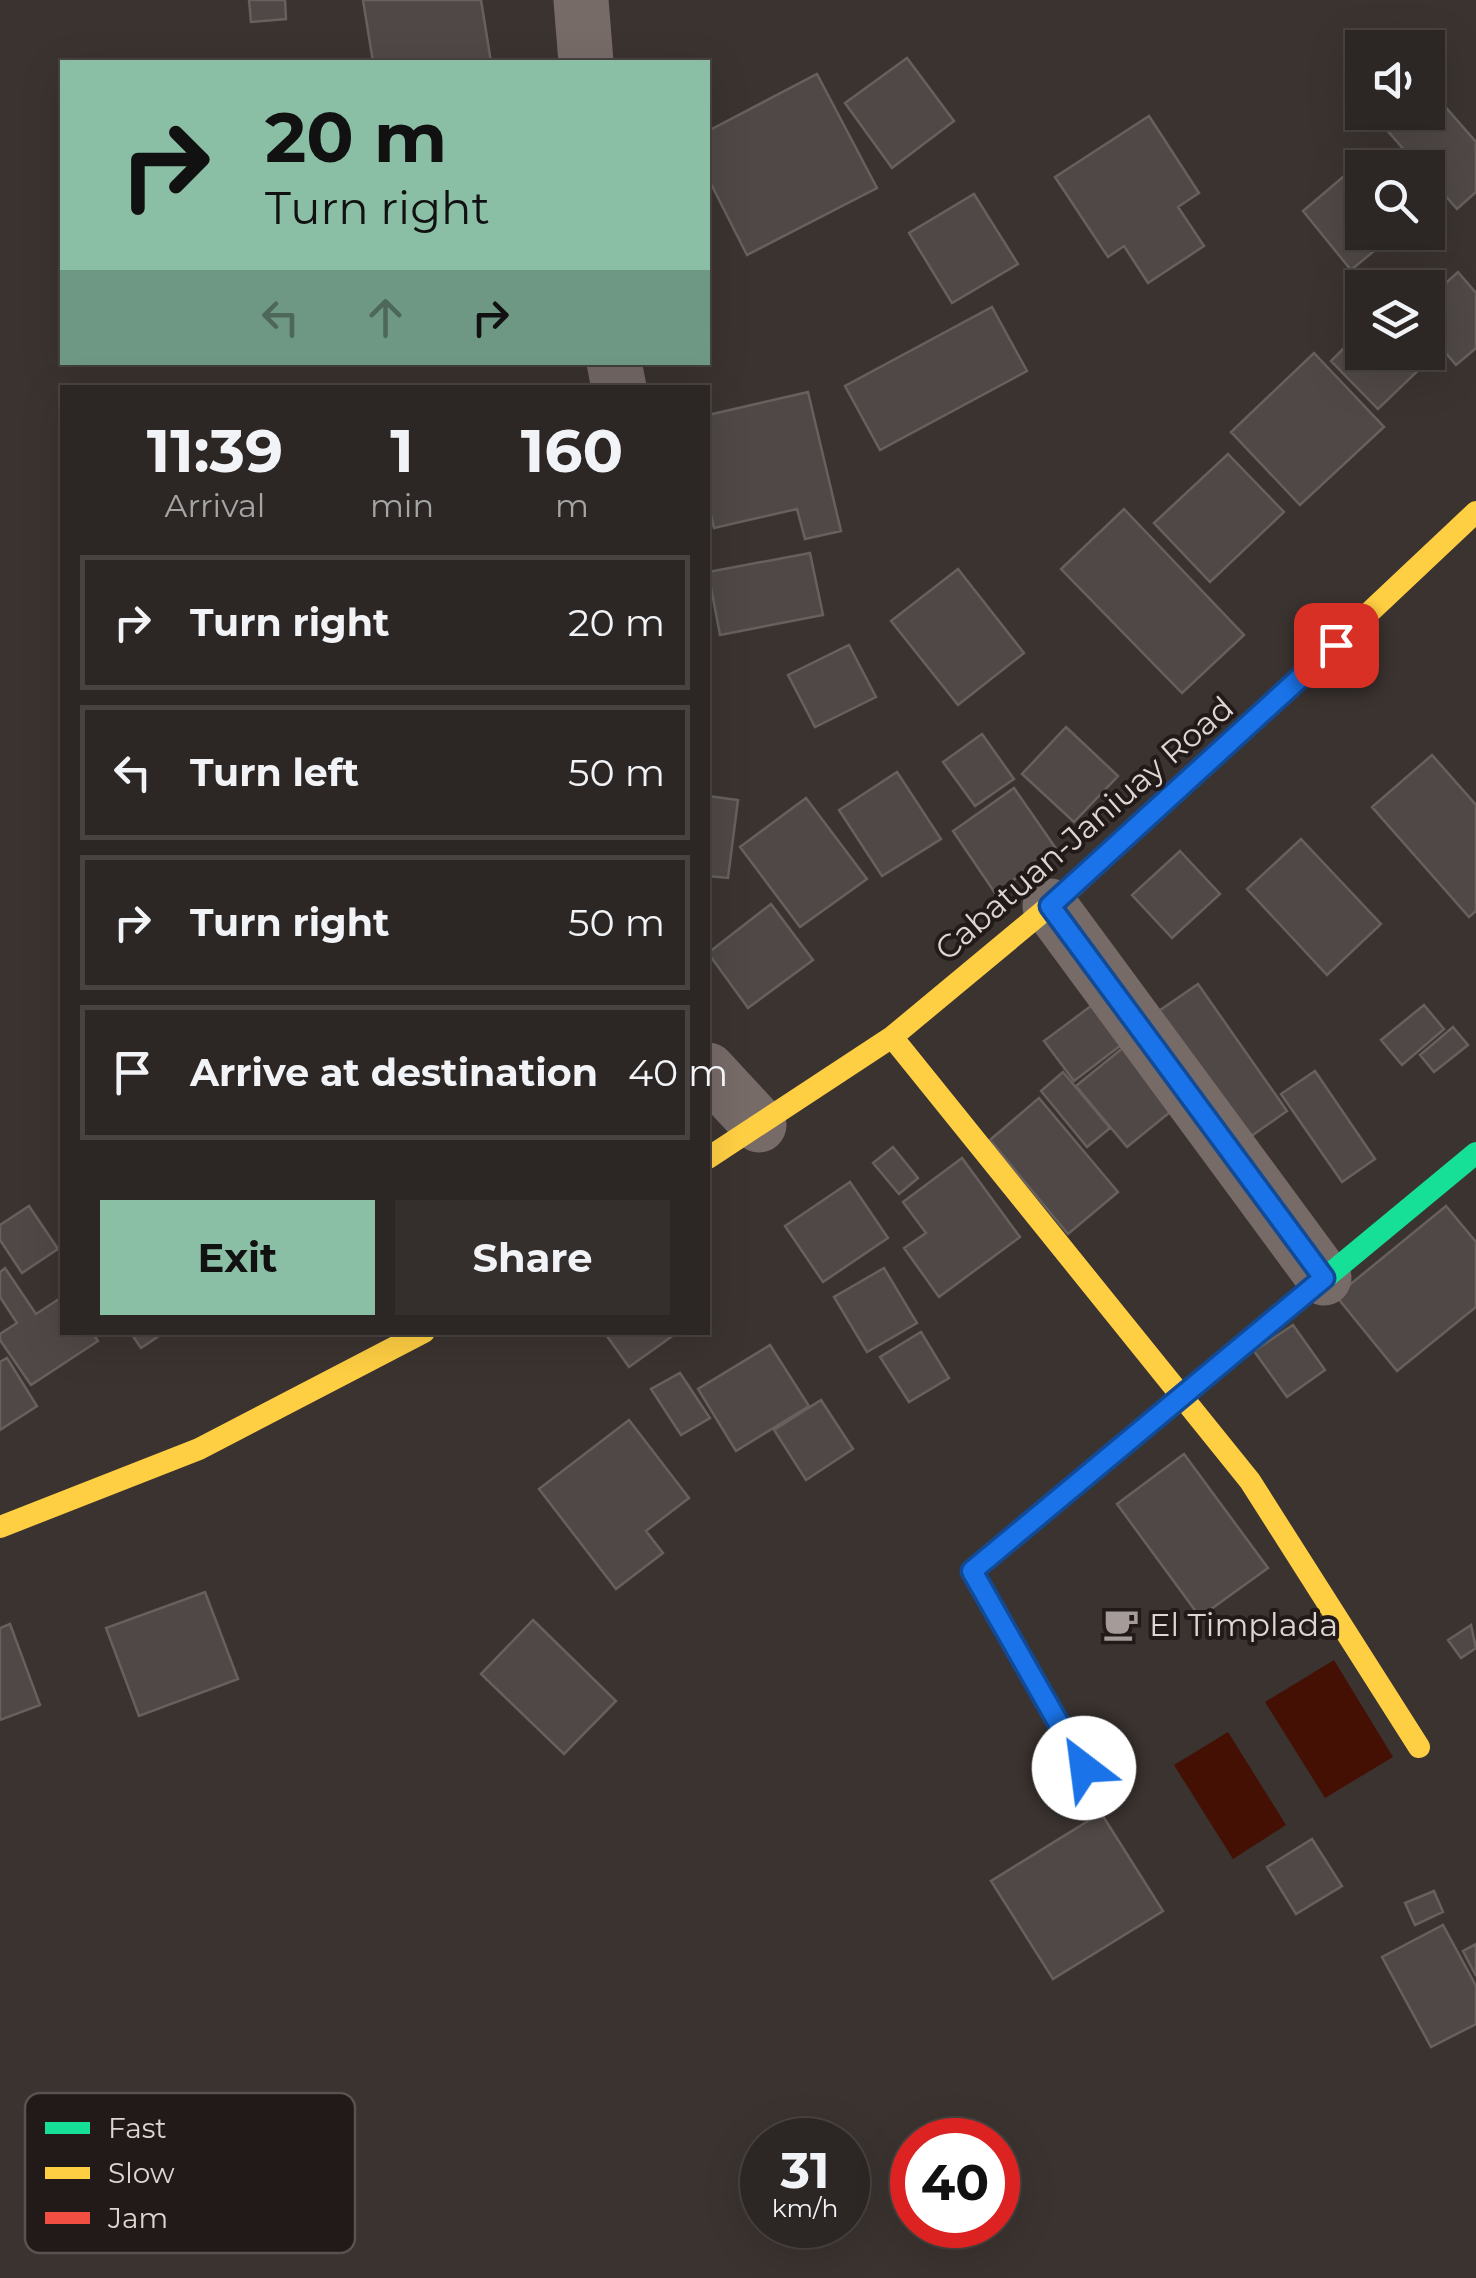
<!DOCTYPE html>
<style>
:root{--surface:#2c2624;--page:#342e2c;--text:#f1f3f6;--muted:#a6a5a6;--line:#484341;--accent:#8abfa5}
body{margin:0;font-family:Montserrat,sans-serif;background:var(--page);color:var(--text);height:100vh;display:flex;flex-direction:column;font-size:38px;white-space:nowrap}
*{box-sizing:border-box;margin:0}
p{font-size:32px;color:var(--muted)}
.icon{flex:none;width:55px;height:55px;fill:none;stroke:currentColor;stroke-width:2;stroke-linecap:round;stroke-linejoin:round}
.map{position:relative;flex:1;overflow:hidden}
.details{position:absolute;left:60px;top:385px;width:650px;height:950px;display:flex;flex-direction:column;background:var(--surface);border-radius:0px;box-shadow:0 10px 40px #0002,0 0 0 2px var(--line)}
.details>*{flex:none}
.guide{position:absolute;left:60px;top:60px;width:650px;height:305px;border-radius:0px;box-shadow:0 10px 40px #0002,0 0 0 2px var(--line);background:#8abfa5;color:#111;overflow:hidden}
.fabs{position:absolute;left:1345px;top:30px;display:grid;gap:20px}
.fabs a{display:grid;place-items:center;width:100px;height:100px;border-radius:0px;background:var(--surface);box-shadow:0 10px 40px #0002,0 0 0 2px var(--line);font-size:50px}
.speed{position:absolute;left:740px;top:2118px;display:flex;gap:20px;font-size:50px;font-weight:700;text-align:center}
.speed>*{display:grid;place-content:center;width:130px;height:130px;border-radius:50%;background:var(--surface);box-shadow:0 10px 40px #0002,0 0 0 2px var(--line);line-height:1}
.speed small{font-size:25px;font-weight:400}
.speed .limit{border:15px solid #d22;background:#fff;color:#111}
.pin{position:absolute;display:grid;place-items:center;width:85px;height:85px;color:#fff;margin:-42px;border-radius:20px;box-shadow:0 5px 15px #0006}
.me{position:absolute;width:110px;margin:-55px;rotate:330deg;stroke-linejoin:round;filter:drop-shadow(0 0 8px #0008)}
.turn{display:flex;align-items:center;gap:35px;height:210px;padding:0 40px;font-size:45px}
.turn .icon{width:130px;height:130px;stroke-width:2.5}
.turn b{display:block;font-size:70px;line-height:85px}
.lanes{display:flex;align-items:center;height:95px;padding:0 40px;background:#0003;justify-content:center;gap:50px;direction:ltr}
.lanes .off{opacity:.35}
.eta{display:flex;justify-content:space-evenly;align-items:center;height:170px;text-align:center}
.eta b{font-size:60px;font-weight:700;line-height:70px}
.primary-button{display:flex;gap:20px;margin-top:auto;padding:20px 40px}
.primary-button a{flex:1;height:115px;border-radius:0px;background:var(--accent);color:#111;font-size:40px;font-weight:700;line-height:115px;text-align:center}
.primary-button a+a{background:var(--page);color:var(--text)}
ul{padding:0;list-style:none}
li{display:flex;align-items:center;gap:30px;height:135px;margin:0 20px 15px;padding:0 20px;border:5px solid var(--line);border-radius:0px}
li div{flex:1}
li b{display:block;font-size:38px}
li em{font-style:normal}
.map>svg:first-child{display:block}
</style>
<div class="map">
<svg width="1476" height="2278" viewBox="0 0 1476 2278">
<rect width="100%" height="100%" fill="#3b3330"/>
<path fill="#451004" d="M 1334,1660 L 1393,1757 L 1325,1798 L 1265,1702 Z
M 1228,1732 L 1286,1825 L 1233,1859 L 1174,1765 Z"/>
<path fill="#504846" stroke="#67605d" stroke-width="2.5" d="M 249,0 L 285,0 L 286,19 L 251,22 Z
M 363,0 L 481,0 L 491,62 L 373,62 Z
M 907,58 L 954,121 L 892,168 L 845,103 Z
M 817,74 L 877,188 L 747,255 L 708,178 L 708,131 Z
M 1428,87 L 1476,142 L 1476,192 L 1457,209 L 1428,176 L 1428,168 L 1420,168 L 1379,121 L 1389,112 L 1428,112 Z
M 1149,116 L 1199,193 L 1178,207 L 1204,246 L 1148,283 L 1124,246 L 1108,257 L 1055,177 Z
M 1357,165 L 1362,172 L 1362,232 L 1397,232 L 1351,270 L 1303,211 Z
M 974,194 L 1018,264 L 952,303 L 909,233 Z
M 1458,272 L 1476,293 L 1476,348 L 1456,365 L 1428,332 L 1428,299 Z
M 992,307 L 1027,371 L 880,450 L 845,386 Z
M 1362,330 L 1362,352 L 1421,352 L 1429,360 L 1378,409 L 1331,361 Z
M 1314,353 L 1384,427 L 1300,505 L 1231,432 Z
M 808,392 L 841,531 L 805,539 L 797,509 L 714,528 L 708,502 L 708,415 Z
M 1228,454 L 1284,512 L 1210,582 L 1154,523 Z
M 1124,509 L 1244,635 L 1182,693 L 1061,569 Z
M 810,553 L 823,615 L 720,635 L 708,572 Z
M 958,569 L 1024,653 L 958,705 L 891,621 Z
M 849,645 L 876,697 L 815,727 L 788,675 Z
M 1066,727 L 1118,776 L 1074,822 L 1022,774 Z
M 982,734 L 1014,779 L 975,806 L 943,762 Z
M 1432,755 L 1476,805 L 1476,911 L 1469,917 L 1372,807 Z
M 897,772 L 941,839 L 882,876 L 839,810 Z
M 1014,788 L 1057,850 L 995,893 L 953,831 Z
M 708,796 L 738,800 L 728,878 L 708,876 Z
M 806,798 L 867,879 L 800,927 L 740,847 Z
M 1301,839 L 1381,924 L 1327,975 L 1247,889 Z
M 1180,851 L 1220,894 L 1172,938 L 1132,895 Z
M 771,904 L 813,960 L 748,1008 L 708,953 Z
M 1198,984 L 1287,1111 L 1240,1144 L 1150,1017 Z
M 1099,1000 L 1129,1039 L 1074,1081 L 1044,1041 Z
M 1424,1005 L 1444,1029 L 1402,1065 L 1381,1040 Z
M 1453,1027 L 1468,1045 L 1434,1072 L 1420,1055 Z
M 1124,1047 L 1175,1108 L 1127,1147 L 1076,1086 Z
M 1315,1071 L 1375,1159 L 1342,1182 L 1281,1094 Z
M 1063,1072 L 1110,1128 L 1087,1147 L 1041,1091 Z
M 1039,1098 L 1118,1192 L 1068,1234 L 990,1140 Z
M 893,1147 L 918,1178 L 899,1194 L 873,1163 Z
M 962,1158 L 1020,1237 L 939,1297 L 904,1248 L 926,1233 L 903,1202 Z
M 850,1182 L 888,1238 L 823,1282 L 785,1226 Z
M 29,1206 L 58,1249 L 22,1273 L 0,1240 L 0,1225 Z
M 1446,1206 L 1476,1242 L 1476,1307 L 1397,1371 L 1336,1296 Z
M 5,1268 L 36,1314 L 62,1297 L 62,1332 L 92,1332 L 98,1341 L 31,1385 L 0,1340 L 0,1334 L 17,1323 L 0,1297 L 0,1272 Z
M 884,1268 L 917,1323 L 867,1352 L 834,1297 Z
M 1293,1325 L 1325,1370 L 1287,1397 L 1254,1351 Z
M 130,1332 L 165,1332 L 141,1348 Z
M 604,1332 L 678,1332 L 629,1367 Z
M 921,1332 L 949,1378 L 909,1402 L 880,1357 Z
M 770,1345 L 809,1406 L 736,1451 L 698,1389 Z
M 7,1358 L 37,1406 L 0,1430 L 0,1362 Z
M 680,1373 L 710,1418 L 681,1435 L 651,1389 Z
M 821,1400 L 853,1449 L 806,1480 L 774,1430 Z
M 629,1420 L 689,1498 L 646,1531 L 663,1553 L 616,1589 L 539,1489 Z
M 1184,1454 L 1268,1568 L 1200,1617 L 1117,1504 Z
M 205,1592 L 238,1679 L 139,1716 L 106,1628 Z
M 533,1620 L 616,1701 L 564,1754 L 481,1674 Z
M 10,1624 L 40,1705 L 0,1720 L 0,1628 Z
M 1471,1625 L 1476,1648 L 1461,1658 L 1448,1640 Z
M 1101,1813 L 1163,1911 L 1053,1979 L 991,1881 Z
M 1312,1839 L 1342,1886 L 1296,1914 L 1267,1867 Z
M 1434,1891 L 1443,1912 L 1415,1925 L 1405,1903 Z
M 1443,1925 L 1476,1986 L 1476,2024 L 1431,2047 L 1382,1957 Z
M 1476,1944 L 1476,1976 L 1463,1951 Z"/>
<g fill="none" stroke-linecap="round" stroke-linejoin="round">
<path stroke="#776b68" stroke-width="55" d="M 581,0 L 586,62
M 614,362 L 619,388
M 1050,906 L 1324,1278
M 708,1070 L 759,1125"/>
<path stroke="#16e098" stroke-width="22" d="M 1084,1768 L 971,1571 L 1476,1153"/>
<path stroke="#ffcf43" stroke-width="22" d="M 1355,626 L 1476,512
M 892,1037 L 1250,1481 L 1419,1747
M 708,1158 L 892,1037 L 1075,885
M 0,1527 L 199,1449 L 424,1332"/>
<path stroke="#f24e42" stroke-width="22" d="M 1075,885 L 1355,626"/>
</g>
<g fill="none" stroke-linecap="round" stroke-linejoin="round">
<defs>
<path id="route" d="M 1084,1768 L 972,1571 L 1324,1278 L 1050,906 L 1336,645"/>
</defs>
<use href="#route" stroke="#114b97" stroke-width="25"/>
<use href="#route" stroke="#1a73e8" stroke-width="18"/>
</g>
<defs>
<symbol id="cafe-bare" viewBox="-9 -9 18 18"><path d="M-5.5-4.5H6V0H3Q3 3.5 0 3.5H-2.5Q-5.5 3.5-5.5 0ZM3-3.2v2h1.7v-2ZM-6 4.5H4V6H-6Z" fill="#a59c99" stroke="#211a18" stroke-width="2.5" paint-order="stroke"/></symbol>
</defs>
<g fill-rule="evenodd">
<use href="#cafe-bare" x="1096" y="1599" width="50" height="50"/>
</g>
<g text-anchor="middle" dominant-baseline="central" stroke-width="8" stroke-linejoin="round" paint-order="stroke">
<g font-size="32" fill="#ded4d1" stroke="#211a18">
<text transform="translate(1084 828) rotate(-41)">Cabatuan-Janiuay Road</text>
</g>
<g font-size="32" fill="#ded4d1" stroke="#211a18" text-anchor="start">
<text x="1149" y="1624">El Timplada</text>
</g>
</g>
<rect x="25" y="2093" width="330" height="160" rx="15" fill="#211a18" stroke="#5a5250" stroke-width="2.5"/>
<rect x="45" y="2122" width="45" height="12" fill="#16e098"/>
<rect x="45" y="2167" width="45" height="12" fill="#ffcf43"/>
<rect x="45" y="2212" width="45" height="12" fill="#f24e42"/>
<g font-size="28" fill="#ded4d1">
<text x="108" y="2138">Fast</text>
<text x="108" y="2183">Slow</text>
<text x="108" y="2228">Jam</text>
</g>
</svg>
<div class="fabs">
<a><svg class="icon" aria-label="sound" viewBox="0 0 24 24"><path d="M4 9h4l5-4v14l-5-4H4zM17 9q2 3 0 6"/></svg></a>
<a><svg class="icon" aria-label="search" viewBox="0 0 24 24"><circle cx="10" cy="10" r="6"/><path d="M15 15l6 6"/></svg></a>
<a><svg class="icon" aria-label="layers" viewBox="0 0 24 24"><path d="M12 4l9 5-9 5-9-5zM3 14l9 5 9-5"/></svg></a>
</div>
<div class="speed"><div>31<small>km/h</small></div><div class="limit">40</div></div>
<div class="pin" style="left:1336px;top:645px;background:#d93025"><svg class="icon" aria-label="arrive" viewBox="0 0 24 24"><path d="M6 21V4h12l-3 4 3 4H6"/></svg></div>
<svg class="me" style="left:1084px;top:1768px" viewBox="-20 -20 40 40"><circle r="19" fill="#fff"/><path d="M0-13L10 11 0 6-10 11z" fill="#1a73e8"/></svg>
<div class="guide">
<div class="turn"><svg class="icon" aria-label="right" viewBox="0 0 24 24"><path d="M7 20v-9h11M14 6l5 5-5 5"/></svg><div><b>20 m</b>Turn right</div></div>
<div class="lanes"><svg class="icon off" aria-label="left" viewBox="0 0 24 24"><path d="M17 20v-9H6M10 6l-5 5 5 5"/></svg><svg class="icon off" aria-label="ahead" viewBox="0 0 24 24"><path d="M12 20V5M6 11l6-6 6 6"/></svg><svg class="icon" aria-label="right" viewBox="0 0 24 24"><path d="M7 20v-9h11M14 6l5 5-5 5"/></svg></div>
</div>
<section class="details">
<div class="eta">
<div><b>11:39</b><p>Arrival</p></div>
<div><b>1</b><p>min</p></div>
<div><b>160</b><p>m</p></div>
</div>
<ul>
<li><svg class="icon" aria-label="right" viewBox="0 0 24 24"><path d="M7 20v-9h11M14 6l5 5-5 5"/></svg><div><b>Turn right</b></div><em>20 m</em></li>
<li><svg class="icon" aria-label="left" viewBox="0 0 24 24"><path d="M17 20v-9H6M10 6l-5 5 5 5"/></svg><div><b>Turn left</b></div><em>50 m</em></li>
<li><svg class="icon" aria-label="right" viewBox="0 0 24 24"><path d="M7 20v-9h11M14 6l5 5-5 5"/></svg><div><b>Turn right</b></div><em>50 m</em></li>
<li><svg class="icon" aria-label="arrive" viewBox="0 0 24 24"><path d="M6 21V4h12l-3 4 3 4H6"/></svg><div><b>Arrive at destination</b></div><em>40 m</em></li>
</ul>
<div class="primary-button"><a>Exit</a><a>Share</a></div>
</section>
</div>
